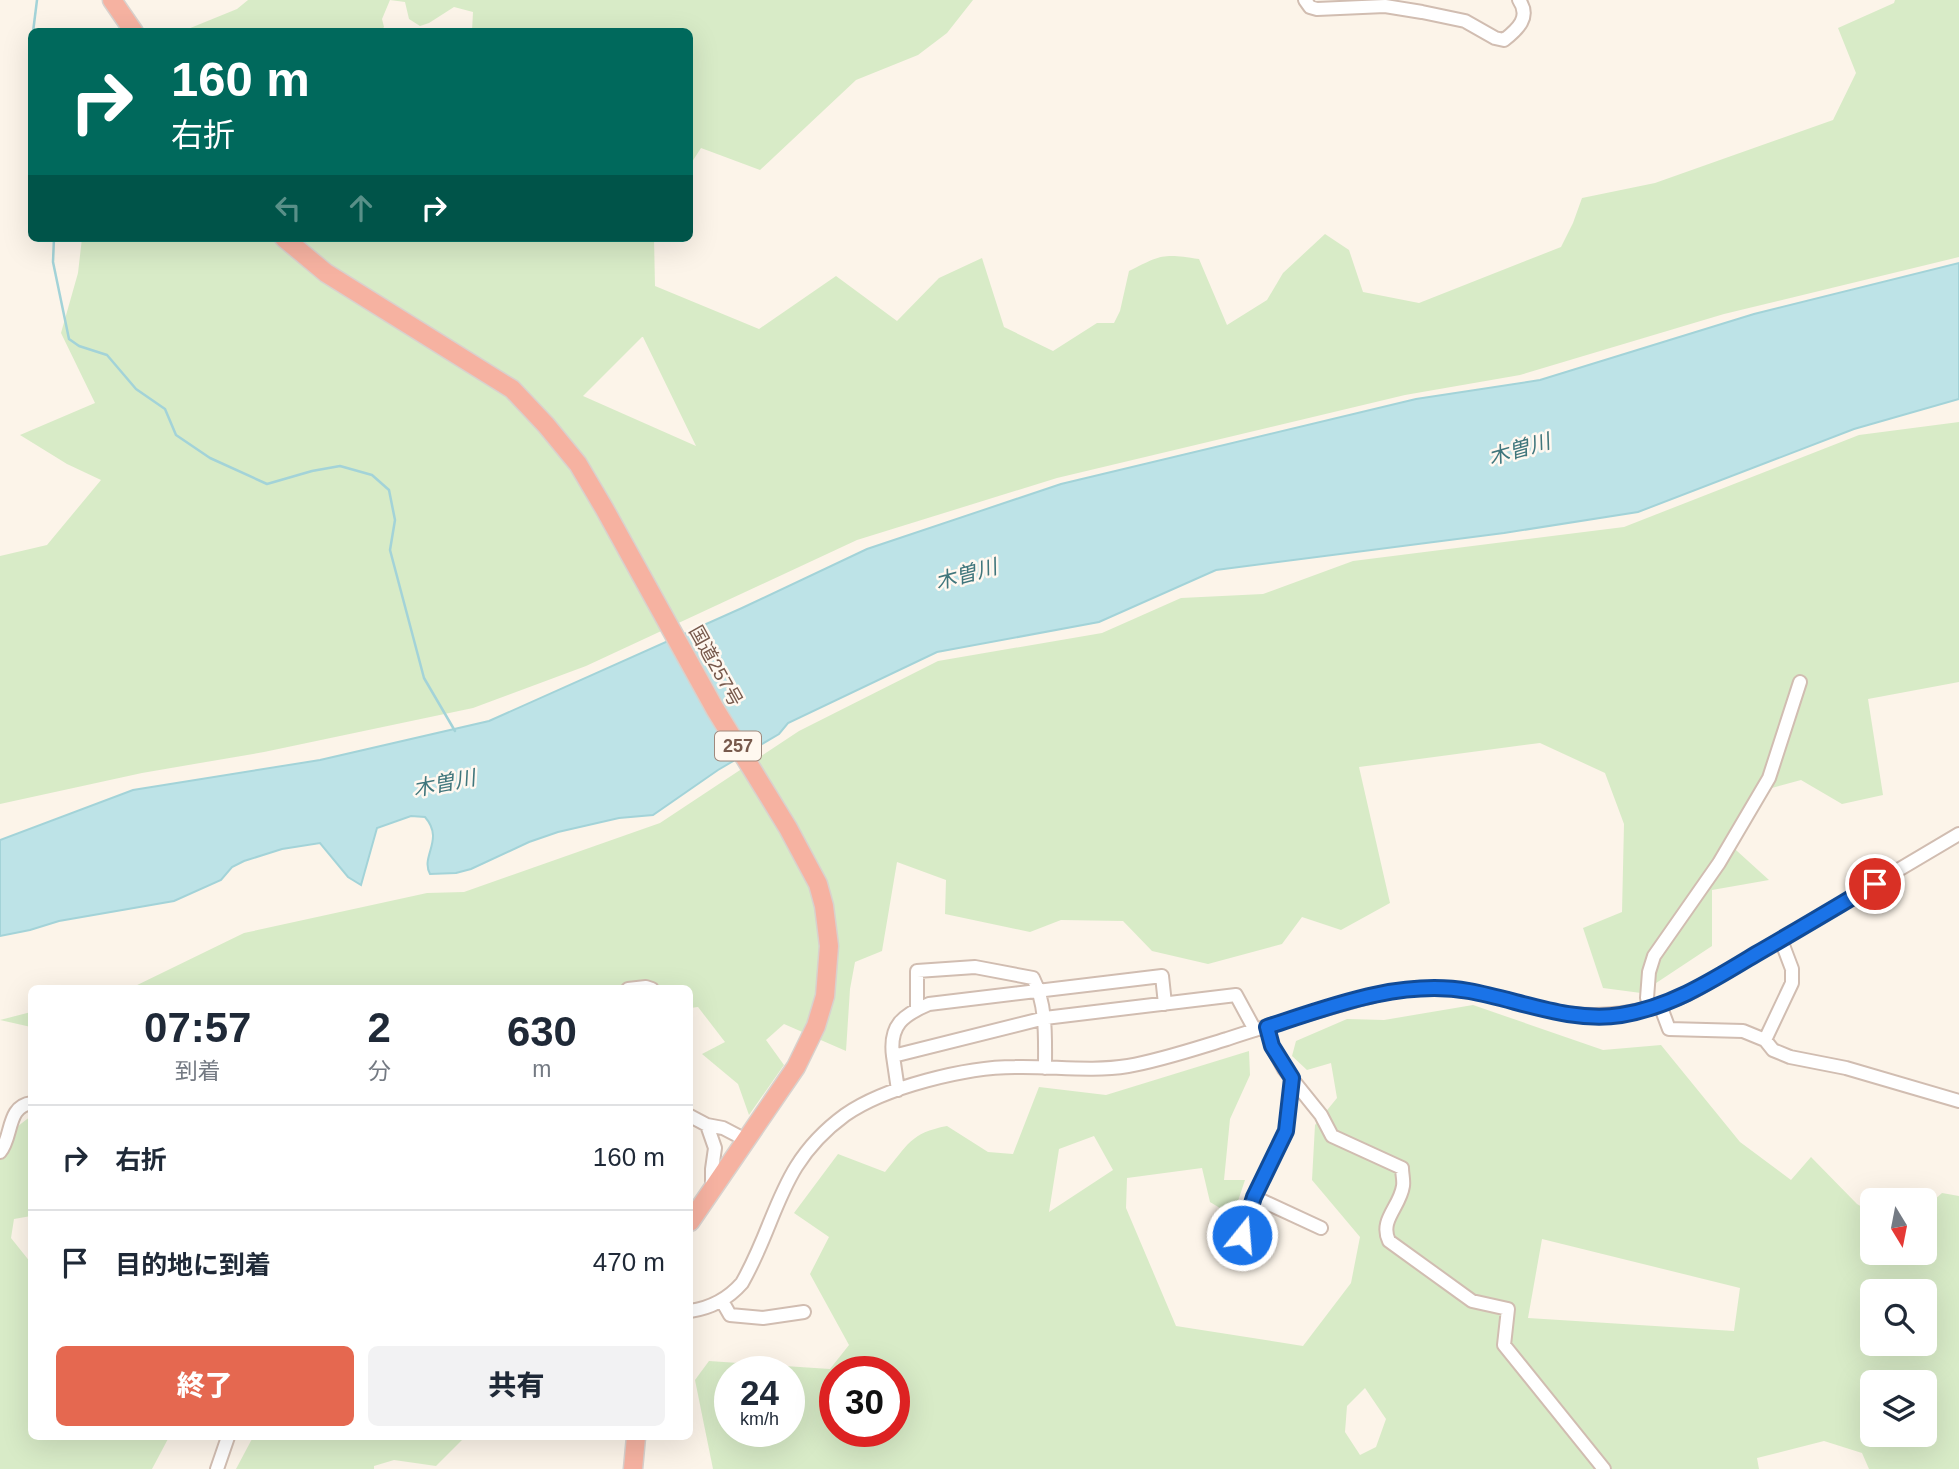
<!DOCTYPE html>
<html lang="ja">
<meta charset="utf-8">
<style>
:root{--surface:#fff;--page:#f2f2f3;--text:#1f2937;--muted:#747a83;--line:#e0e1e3;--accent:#e56850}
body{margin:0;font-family:Arial,"Noto Sans JP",sans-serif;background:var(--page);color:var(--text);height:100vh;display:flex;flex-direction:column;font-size:26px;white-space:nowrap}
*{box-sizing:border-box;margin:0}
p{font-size:23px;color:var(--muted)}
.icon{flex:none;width:38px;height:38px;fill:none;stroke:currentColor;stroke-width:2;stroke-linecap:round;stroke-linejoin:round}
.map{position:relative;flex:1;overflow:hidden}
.drawer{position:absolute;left:28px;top:985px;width:665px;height:455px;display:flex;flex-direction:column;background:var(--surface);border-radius:10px;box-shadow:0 7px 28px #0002}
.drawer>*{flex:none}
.banner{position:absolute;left:28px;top:28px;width:665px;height:214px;border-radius:10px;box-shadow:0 7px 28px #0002;background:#00695c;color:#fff;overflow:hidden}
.needle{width:46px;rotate:170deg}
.buttons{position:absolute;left:1860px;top:1188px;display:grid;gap:14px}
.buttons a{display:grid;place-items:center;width:77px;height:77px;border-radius:10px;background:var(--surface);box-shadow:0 7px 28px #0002;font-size:35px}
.speed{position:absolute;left:714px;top:1356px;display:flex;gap:14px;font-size:35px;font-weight:700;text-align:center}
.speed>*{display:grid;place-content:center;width:91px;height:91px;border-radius:50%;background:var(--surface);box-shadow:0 7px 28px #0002;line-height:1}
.speed small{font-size:18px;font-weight:400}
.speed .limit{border:10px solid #d22;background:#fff;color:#111}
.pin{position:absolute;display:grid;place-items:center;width:60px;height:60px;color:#fff;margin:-30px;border:4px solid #fff;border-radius:50%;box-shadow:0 2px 7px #0007}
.me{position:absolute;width:77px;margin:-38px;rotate:17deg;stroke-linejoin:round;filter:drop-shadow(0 0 5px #0008)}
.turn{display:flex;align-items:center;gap:24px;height:147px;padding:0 28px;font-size:32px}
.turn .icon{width:91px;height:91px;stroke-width:2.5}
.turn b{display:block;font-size:49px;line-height:60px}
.lanes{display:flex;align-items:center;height:66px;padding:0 28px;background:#0003;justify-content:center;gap:35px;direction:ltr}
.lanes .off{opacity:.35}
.eta{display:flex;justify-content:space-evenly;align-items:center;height:119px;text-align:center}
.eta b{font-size:42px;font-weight:800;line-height:49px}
.button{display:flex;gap:14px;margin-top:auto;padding:14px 28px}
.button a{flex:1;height:80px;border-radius:10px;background:var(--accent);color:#fff;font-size:28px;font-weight:800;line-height:80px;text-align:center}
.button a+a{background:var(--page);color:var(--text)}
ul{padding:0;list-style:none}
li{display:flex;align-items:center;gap:21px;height:105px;padding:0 28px;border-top:2px solid var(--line)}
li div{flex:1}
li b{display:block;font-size:26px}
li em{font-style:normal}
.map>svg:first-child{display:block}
</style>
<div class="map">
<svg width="1959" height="1469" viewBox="0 0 1959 1469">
<rect width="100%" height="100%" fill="#fcf4e9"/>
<path fill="#d8ebc7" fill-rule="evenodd" d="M 248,0 L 973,0 L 947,33 L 918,55 L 856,80 L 760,170 L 701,148 L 690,165 L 690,32 L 472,31 L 473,12 L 454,7 L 429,23 L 420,26 L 409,19 L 405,2 L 390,0 L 382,19 L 384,27 L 381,31 L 183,31 L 237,9 Z
M 1895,0 L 1959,0 L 1959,257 L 1724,314 L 1520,375 L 1405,395 L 1057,478 L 857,540 L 586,666 L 473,708 L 264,752 L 142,773 L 0,804 L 0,556 L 47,545 L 101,480 L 67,464 L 20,435 L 95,403 L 61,333 L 78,273 L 82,238 L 654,238 L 655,286 L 759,329 L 836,276 L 897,321 L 939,278 L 982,258 L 1004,327 L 1053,351 L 1097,323 L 1114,323 L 1120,311 L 1129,271 C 1160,255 1163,253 1199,259 L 1227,325 L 1267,300 L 1283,273 L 1325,234 L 1349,250 L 1363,292 L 1419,303 L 1561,247 L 1573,223 L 1582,198 L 1655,183 L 1833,120 L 1856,73 L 1838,28 L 1894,3 ZM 642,337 L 643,337 L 696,446 L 583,396 Z
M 1959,422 L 1959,682 L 1868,699 L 1883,795 L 1842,804 L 1801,780 L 1753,793 L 1726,841 L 1769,880 L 1712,890 L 1712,946 L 1641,993 L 1603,988 L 1583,928 L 1622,912 L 1624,824 L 1605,773 L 1540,743 L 1359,767 L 1390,903 L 1341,930 L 1302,917 L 1282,944 L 1208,964 L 1152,951 L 1123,921 L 1061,920 L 1030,932 L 945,914 L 946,880 L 897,862 L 882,951 L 855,962 L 850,989 L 846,1051 L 784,1024 L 766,1040 L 784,1065 L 749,1115 L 738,1084 L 702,1054 L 725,1042 L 698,1007 L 690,1008 L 690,989 L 217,989 L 216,987 L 201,989 L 129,989 L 244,933 L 427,893 L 464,892 L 660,823 L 799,731 L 938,661 L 1102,633 L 1181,598 L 1263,594 L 1353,561 L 1624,527 L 1859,435 Z
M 1473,1005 L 1603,1050 L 1661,1045 L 1740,1142 L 1791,1180 L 1811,1157 L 1857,1204 L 1872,1213 L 1872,1253 L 1925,1253 L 1925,1208 L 1942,1193 L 1959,1196 L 1959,1469 L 1869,1469 L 1862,1453 L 1824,1441 L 1757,1458 L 1759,1469 L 713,1469 L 695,1380 L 709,1361 L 830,1369 L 849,1345 L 810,1274 L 829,1237 L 794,1213 L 838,1154 L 885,1172 C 908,1145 910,1133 947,1126 L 988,1152 L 1013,1154 L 1039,1087 L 1106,1095 L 1249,1051 L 1250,1075 L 1230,1119 L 1224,1180 L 1245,1180 L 1233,1216 L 1210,1202 L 1202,1168 L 1127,1178 L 1126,1208 L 1176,1326 L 1303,1346 L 1351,1283 L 1360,1237 L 1312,1180 L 1315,1125 L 1337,1098 L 1331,1063 L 1307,1070 L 1292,1056 L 1296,1041 L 1347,1019 L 1384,1020 ZM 1094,1136 L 1113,1170 L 1049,1212 L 1059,1149 ZM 1542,1239 L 1740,1288 L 1734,1331 L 1528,1318 ZM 1872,1292 L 1925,1292 L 1925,1344 L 1872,1344 ZM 730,1372 L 789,1372 L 789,1432 L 730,1432 ZM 835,1372 L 894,1372 L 894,1432 L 835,1432 ZM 1872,1382 L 1925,1382 L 1925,1435 L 1872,1435 ZM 1365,1388 L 1386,1419 L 1376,1447 L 1360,1455 L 1345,1432 L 1347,1406 Z
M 31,1012 L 31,1027 L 0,1020 Z
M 31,1116 L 31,1216 L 14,1219 L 11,1238 L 31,1263 L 32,1437 L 169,1437 L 152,1469 L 0,1469 L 0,1140 Z
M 253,1437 L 465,1437 L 436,1466 L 394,1460 L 374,1466 L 374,1469 L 236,1469 Z"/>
<path fill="#bde3e7" stroke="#a3d3d8" stroke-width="2" d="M 1959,263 L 1959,399 L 1854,429 L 1638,512 L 1504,533 L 1216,570 L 1099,622 L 937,652 L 788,723 L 779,734 L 718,770 L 653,815 L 619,818 L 558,832 L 529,842 L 471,869 L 456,873 L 430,874 C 420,856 445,840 425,817 L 411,816 L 377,828 L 361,885 L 348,877 L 320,843 L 282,849 L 244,861 L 232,867 L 221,880 L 174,901 L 59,921 L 30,930 L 0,936 L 0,840 L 133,790 L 320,760 L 489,721 L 742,608 L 867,549 L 1061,484 L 1416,399 L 1540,380 L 1754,314 Z"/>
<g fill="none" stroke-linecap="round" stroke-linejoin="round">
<path stroke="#a3d3d8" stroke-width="2.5" d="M 33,32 L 37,0
M 32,48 L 32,49
M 54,238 L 53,262 L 69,339 L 79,346 L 107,355 L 136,389 L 165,409 L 176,435 L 210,458 L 267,484 L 312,471 L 340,466 L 372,475 L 389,490 L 395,520 L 390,550 L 424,678 L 455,731"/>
<defs>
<path id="minor" d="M 1305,0 L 1310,7 L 1317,9 L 1385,6 L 1422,12 L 1465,21 L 1495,38 L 1504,40 C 1518,29 1531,17 1519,0
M 628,989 L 646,987 L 652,989
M 1647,998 L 1649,972 L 1654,956 L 1719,863 L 1769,778 L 1800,682
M 1660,1005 L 1669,1029 L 1743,1031 L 1765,1040 L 1773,1050 L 1790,1057 L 1846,1068 L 1959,1101
M 917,1009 L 917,971 L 975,967 L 1033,978 C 1047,1006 1045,1037 1045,1068
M 1267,1027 L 1272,1046 L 1284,1069 L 1321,1115 L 1332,1136 L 1402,1168 C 1402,1174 1404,1181 1403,1186 C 1400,1207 1379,1220 1389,1241 L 1472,1301 L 1508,1309 L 1504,1345 L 1604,1469
M 1765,1040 L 1792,983 L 1792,969 L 1781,940
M 893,1056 C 889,1025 903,1015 929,1004 L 1162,976 L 1165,1004
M 898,1090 L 893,1056 L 1045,1018 L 1236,995 L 1255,1030
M 690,1116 L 707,1125 L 715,1148 L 712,1169 L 712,1188
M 707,1125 L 723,1128 L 746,1140
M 0,1152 C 13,1137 6,1106 32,1103
M 1254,1197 L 1321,1228
M 1234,1261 L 1254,1197 L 1286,1131 L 1292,1078
M 722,1301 L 730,1315 L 763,1318 L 804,1312
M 690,1311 C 711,1308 728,1299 742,1283 C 779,1218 778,1164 845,1115 C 885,1087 966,1067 1015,1067 C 1052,1066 1091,1072 1128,1066 C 1162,1060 1194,1049 1227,1039 C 1259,1028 1292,1019 1325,1009 C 1358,1000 1391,989 1425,988 C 1467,987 1507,1000 1547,1010 C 1599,1021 1647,1014 1694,991 L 1959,834
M 217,1469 L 228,1437"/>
<path id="highway" d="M 112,0 L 134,32
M 284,238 L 326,273 L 512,389 L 546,425 L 578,464 L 604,508 L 715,709 L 788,828 L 818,884 L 824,906 L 829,946 L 825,996 L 816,1026 L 796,1067 L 690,1222
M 633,1469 L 636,1437"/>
</defs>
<use href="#minor" stroke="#d1bdb1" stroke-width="16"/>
<use href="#highway" stroke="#d9d1cd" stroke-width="21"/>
<use href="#minor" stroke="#fff" stroke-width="12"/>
<use href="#highway" stroke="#f6b2a1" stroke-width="18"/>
</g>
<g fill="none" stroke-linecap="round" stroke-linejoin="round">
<defs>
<path id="route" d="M 1242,1235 L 1254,1197 L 1286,1131 L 1292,1078 L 1272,1046 L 1267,1027 C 1331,1006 1401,979 1469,991 C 1519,1000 1570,1023 1621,1015 C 1671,1007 1713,980 1756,954 C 1796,931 1836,907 1875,884"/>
</defs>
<use href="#route" stroke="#114b97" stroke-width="18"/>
<use href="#route" stroke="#1a73e8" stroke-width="12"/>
</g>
<g text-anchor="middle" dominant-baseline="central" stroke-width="5" stroke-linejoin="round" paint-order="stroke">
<rect fill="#fff8f0" stroke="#a0897d" stroke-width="2" x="715" y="731.5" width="46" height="29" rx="5"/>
<g font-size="18" font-weight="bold" fill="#77594c">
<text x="738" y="746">257</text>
</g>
<g font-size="19" fill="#77594c" stroke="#fff8f0">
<text transform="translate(716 666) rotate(61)">国道257号</text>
</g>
<g font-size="21" font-style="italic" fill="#40767c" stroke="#fff8f0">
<text transform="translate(1519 449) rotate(-16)">木曽川</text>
<text transform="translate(966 574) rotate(-15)">木曽川</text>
<text transform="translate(444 783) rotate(-11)">木曽川</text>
</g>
</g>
</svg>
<div class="buttons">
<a><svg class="needle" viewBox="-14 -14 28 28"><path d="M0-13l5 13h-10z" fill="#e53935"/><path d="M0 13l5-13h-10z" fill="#747a83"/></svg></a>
<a><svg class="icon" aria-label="search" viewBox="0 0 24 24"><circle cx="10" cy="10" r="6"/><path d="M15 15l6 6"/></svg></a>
<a><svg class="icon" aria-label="layers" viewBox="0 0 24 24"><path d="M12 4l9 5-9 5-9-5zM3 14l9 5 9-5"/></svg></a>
</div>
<div class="speed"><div>24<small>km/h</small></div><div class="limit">30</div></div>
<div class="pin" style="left:1875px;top:884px;background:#d93025"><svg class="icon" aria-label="arrive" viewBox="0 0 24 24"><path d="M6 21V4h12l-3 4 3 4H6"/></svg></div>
<svg class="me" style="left:1242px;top:1235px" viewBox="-20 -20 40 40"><circle r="17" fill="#1a73e8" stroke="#fff" stroke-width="3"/><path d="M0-11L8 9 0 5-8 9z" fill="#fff"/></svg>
<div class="banner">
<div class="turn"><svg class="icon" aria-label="right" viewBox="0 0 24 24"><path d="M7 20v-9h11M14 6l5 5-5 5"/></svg><div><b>160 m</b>右折</div></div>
<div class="lanes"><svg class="icon off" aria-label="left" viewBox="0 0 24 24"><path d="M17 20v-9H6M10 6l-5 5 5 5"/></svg><svg class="icon off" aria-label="ahead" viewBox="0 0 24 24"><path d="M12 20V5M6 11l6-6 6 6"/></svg><svg class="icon" aria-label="right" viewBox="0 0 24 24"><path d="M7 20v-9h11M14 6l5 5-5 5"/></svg></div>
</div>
<section class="drawer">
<div class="eta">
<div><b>07:57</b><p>到着</p></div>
<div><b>2</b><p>分</p></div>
<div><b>630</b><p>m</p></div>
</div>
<ul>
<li><svg class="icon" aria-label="right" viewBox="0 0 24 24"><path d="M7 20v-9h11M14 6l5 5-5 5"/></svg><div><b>右折</b></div><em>160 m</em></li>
<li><svg class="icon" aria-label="arrive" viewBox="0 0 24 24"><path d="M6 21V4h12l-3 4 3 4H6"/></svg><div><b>目的地に到着</b></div><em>470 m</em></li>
</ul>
<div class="button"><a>終了</a><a>共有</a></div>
</section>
</div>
